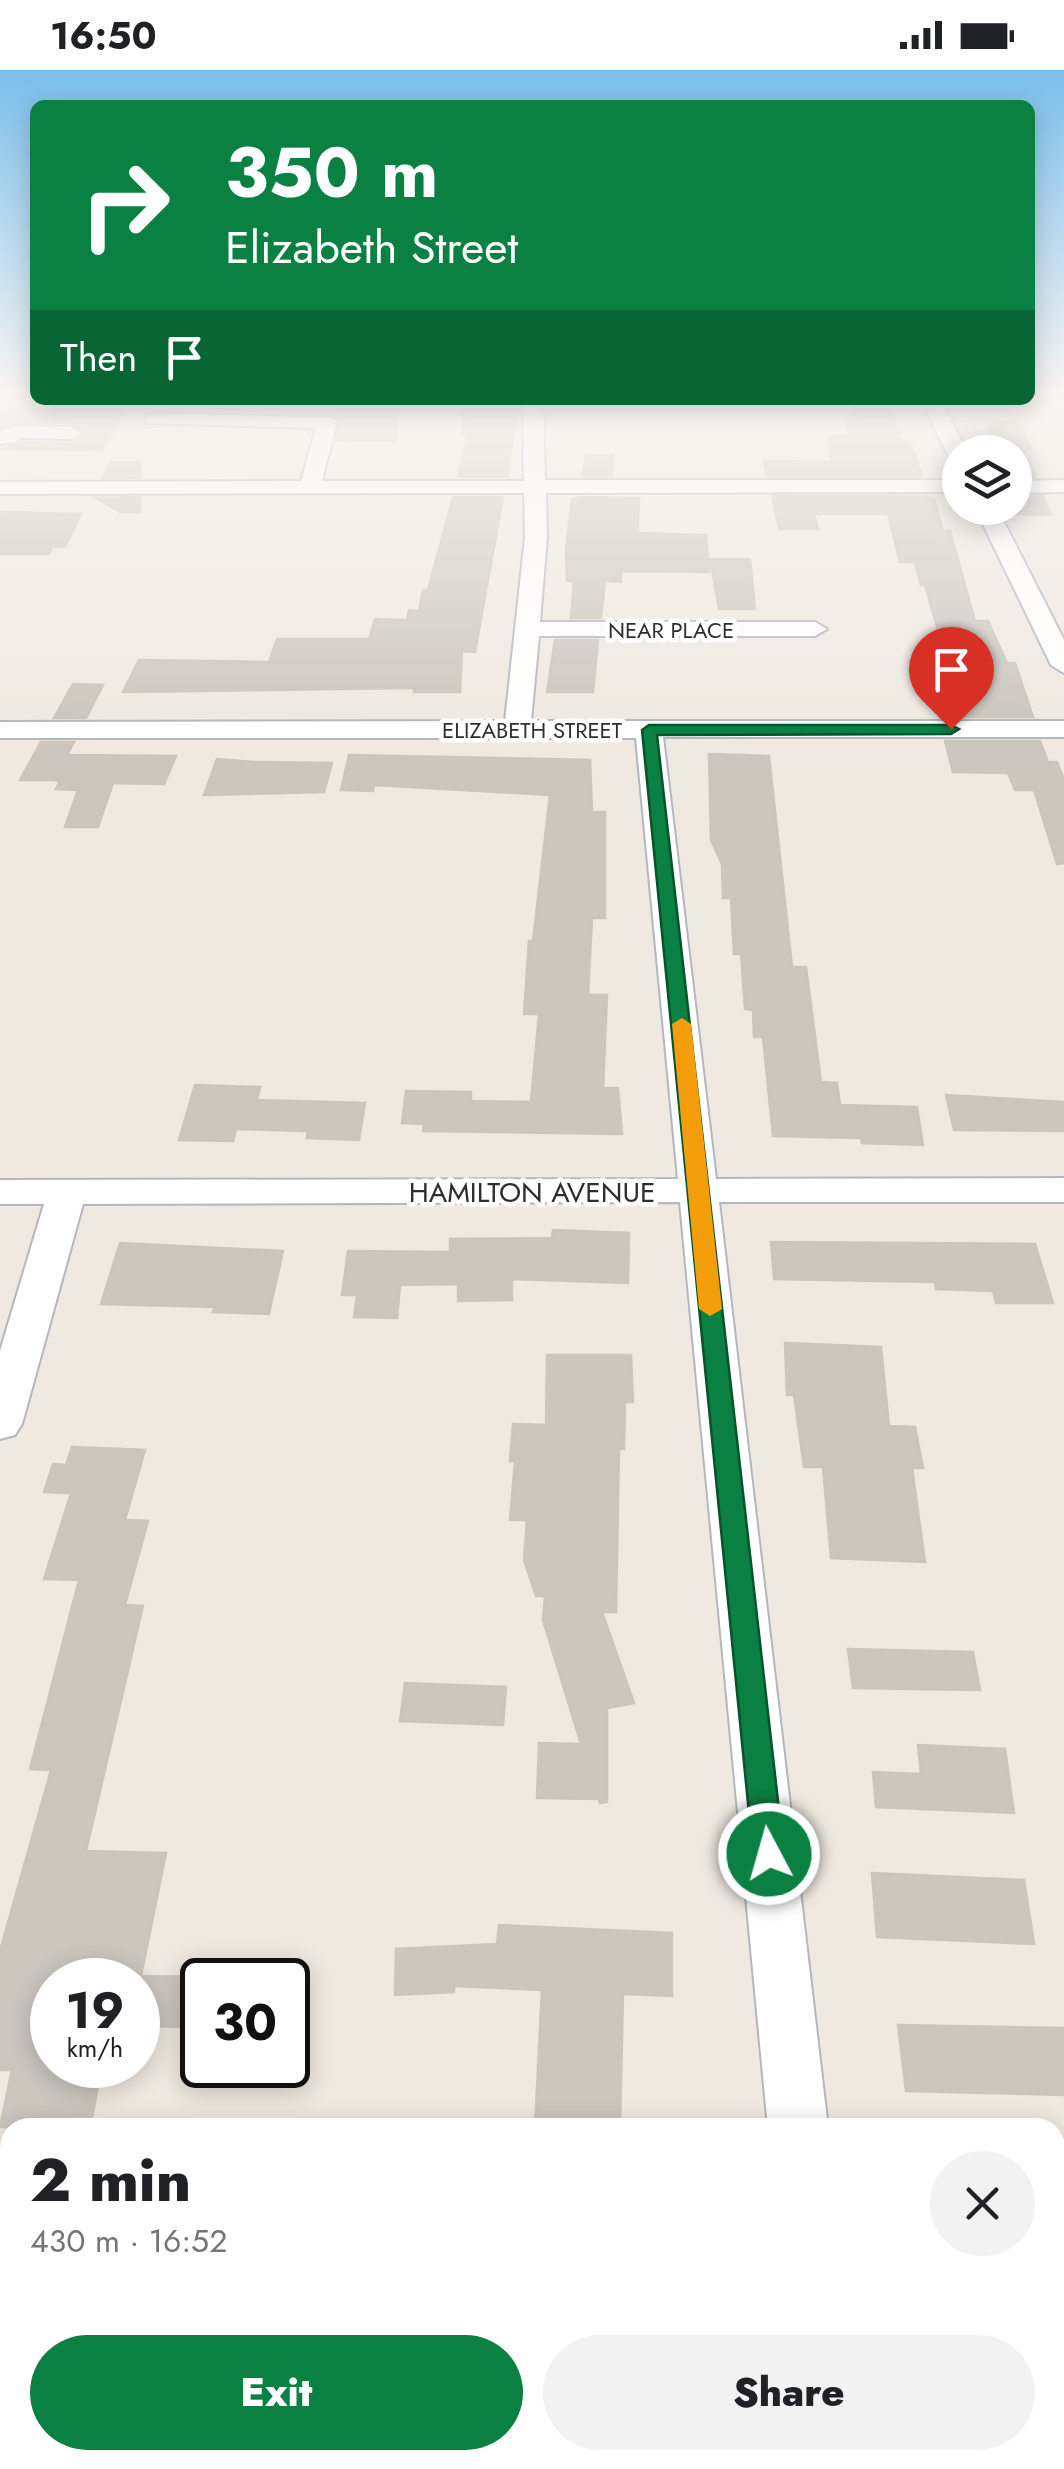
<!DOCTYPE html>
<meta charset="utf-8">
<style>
:root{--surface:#fff;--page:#f2f2f2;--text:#202124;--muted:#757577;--accent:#0b8043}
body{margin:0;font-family:Jost,sans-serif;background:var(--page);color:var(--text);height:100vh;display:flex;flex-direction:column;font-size:38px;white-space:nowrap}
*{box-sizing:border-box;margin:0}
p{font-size:32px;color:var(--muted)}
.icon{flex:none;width:55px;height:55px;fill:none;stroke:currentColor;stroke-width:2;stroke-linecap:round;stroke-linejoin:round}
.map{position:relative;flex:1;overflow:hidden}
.side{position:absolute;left:0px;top:2048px;width:1065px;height:352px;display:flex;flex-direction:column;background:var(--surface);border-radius:30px 30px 0 0;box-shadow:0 5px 25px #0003}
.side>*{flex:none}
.top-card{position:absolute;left:30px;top:30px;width:1005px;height:305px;border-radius:15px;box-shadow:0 5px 25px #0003;background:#0b8043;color:#fff;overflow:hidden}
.controls{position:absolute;left:942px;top:365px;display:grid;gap:20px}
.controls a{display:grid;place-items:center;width:90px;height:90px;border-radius:50%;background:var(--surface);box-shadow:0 5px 25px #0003;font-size:50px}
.speed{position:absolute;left:30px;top:1888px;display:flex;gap:20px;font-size:50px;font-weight:700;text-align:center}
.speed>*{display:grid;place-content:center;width:130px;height:130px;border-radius:50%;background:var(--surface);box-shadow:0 5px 25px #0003;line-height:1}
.speed small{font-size:25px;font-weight:400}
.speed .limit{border:5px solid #111;border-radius:15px;background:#fff;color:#111}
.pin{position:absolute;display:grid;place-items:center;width:85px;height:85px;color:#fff;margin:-102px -42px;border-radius:50% 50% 50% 0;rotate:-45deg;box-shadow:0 0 10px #0007}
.pin .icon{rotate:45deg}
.me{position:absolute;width:110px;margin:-55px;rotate:354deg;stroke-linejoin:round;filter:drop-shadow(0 0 8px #0008)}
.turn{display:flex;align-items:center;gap:35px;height:210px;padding:0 30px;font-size:45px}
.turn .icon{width:130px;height:130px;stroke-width:2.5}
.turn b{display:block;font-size:70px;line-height:85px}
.then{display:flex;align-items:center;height:95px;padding:0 30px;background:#0003;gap:20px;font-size:38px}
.round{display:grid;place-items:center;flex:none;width:105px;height:105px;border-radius:52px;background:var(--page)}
.overview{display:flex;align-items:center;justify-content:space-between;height:170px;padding:0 30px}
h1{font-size:60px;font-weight:800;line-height:75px}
.cta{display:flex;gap:20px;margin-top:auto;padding:20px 30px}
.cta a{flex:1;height:115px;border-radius:60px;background:var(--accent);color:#fff;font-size:40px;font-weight:800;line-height:115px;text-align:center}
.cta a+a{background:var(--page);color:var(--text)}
.status{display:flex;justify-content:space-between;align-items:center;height:70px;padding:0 50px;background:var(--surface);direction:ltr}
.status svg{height:28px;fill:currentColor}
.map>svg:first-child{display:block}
</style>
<div class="status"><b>16:50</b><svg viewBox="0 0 49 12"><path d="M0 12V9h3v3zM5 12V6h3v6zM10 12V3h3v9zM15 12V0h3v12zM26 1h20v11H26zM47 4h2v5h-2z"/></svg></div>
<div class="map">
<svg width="1064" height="2399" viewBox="0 0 1064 2399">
<rect width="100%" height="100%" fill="#efe9e1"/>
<path fill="#cbc7bf" stroke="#cbc5ba" stroke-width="2.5" d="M 466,330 L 519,333 L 507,407 L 458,407 L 468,364 L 462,364 Z
M 853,334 L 889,334 L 902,370 L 909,370 L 922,406 L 767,406 L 764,391 L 832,392 L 828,367 L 849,365 L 847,350 L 856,350 Z
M 0,339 L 126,340 L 102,380 L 0,379 L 22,372 L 72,373 L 86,364 L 72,353 L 14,352 L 0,358 Z
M 398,340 L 396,371 L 336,370 L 340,350 L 334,344 L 320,344 L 320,341 Z
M 988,352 L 1019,352 L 1031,380 L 1024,380 L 1035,407 L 1015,407 L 1015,380 L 999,380 Z
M 586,385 L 613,385 L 612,406 L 583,406 Z
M 111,392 L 140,392 L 140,408 L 103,408 Z
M 772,426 L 928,426 L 934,429 L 943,461 L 950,461 L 975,551 L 988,551 L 1007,593 L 1015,593 L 1033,647 L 940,647 L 929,602 L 950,603 L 925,515 L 921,515 L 915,492 L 900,492 L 888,444 L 814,444 L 818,459 L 779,459 Z
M 1043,426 L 1051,445 L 1015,444 L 1015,427 Z
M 140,427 L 140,442 L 120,442 L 96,428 Z
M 453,427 L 503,427 L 475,582 L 462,581 L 460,622 L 414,622 L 415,618 L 123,622 L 139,590 L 269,592 L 277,569 L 369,569 L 375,549 L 407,550 L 409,540 L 419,541 L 423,520 L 428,520 Z
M 581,427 L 639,428 L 638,463 L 706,465 L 709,502 L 621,501 L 621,512 L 605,511 L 601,548 L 571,548 L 574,511 L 567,511 L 566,480 L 572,429 Z
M 0,442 L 81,444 L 65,477 L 52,477 L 49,484 L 0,484 Z
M 710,489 L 750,489 L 755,539 L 719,539 Z
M 555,570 L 598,570 L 593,622 L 547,622 Z
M 73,614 L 103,615 L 86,648 L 54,648 Z
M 945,671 L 1040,671 L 1048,692 L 1057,692 L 1064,710 L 1064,793 L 1057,794 L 1034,720 L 1015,720 L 1008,703 L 953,702 Z
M 41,672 L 74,672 L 67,685 L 176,686 L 164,714 L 113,713 L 98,757 L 65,757 L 78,720 L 56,719 L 60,711 L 51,710 L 20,710 Z
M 709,684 L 769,686 L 792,897 L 806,897 L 821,1012 L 837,1013 L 840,1035 L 917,1037 L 923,1075 L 862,1073 L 861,1068 L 773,1066 L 763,967 L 754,967 L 753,940 L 745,939 L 741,884 L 734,884 L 731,828 L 723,828 L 722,794 L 711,770 Z
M 349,685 L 590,690 L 592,742 L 605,742 L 605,848 L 592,848 L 588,925 L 607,925 L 603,1018 L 618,1018 L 622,1064 L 423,1061 L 424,1054 L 402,1053 L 406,1021 L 471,1022 L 471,1031 L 531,1032 L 539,944 L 524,944 L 529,871 L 533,871 L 550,725 L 374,715 L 373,721 L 341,720 Z
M 217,689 L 253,692 L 332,693 L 324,722 L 204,725 Z
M 195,1015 L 260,1017 L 257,1030 L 365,1033 L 359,1070 L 307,1068 L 308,1061 L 236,1059 L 233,1071 L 179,1070 Z
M 946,1025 L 1064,1032 L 1064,1061 L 954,1060 Z
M 553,1160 L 629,1163 L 628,1213 L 512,1209 L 512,1230 L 458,1231 L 458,1214 L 400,1215 L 397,1248 L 354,1247 L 357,1225 L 342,1225 L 348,1181 L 450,1182 L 450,1169 L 552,1168 Z
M 771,1172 L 1035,1174 L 1053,1233 L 996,1233 L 993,1221 L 936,1219 L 935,1212 L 774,1209 Z
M 120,1173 L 283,1181 L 269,1244 L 213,1242 L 215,1237 L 101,1234 Z
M 785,1273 L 881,1277 L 889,1356 L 915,1357 L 923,1398 L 912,1398 L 925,1492 L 831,1488 L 823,1397 L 804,1397 L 794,1325 L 787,1325 Z
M 547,1285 L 631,1285 L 633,1332 L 625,1332 L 624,1379 L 619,1379 L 616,1542 L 602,1542 L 634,1633 L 607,1638 L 607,1732 L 600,1733 L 599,1729 L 537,1728 L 539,1673 L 581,1674 L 543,1550 L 545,1526 L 536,1526 L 524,1490 L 527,1450 L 510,1450 L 515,1391 L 510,1391 L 513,1354 L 546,1355 Z
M 72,1377 L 145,1380 L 125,1450 L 148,1451 L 125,1535 L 143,1536 L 86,1781 L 166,1783 L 141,1906 L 202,1907 L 202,1957 L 138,1956 L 138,1910 L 52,1910 L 52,1995 L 102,1995 L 90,2058 L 0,2057 L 12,2000 L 0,2000 L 0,1881 L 51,1700 L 30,1699 L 79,1510 L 44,1509 L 71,1423 L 44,1422 L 53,1394 L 66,1395 Z
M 848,1579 L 973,1582 L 980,1620 L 853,1618 Z
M 405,1613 L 506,1617 L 503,1655 L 400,1651 Z
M 918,1675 L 1005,1679 L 1014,1743 L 876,1737 L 873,1702 L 921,1704 Z
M 872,1803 L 1024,1810 L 1034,1874 L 877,1867 Z
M 499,1855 L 672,1863 L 672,1926 L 623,1924 L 620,2058 L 535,2058 L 542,1920 L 454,1916 L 454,1922 L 395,1925 L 396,1879 L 497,1874 Z
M 898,1955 L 1064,1958 L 1064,2025 L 906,2021 Z"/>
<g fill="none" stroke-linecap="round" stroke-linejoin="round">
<defs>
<path id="minor" d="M 523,330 L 543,330 L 545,410 L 960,410 L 960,422 L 546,423 L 547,467 L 540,552 L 815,552 L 827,559 L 815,566 L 539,566 L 531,651 L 1064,651 L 1064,667 L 663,667 L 716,1109 L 1064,1108 L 1064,1132 L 719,1132 L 828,2058 L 768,2058 L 680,1132 L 83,1134 L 22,1354 L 15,1365 L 0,1369 L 0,1281 L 44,1134 L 0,1134 L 0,1110 L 678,1109 L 636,668 L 0,668 L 0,652 L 505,651 L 525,467 L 524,423 L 0,424 L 0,412 L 301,411 L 316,358 L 146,353 L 146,345 L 153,343 L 334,348 L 337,352 L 322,411 L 524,411 Z
M 921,330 L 941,330 L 967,382 L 960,382 L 960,396 L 950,390 Z
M 14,356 L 72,357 L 82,363 L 72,369 L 20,368 L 17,372 L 0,374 L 0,362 Z
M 1064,410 L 1064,422 L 1015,423 L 1015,411 Z
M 975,438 L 997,438 L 1064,570 L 1064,603 L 1051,595 Z
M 800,2390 L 868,2390 L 868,2399 L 800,2399 Z"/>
</defs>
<use href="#minor" stroke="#b4b7c1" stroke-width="4"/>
<use href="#minor" fill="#fff" fill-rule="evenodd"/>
</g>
<linearGradient id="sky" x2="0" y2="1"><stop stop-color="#7abfeb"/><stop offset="0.49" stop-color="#f8f5f2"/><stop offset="1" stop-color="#f8f5f2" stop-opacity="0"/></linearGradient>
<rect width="1064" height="657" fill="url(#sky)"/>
<path fill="#0b8043" stroke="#07532c" stroke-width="2.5" d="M 649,655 L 951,655 L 959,659 L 951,664 L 657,665 L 784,1784 L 780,1794 L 769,1798 L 758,1794 L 753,1784 L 642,660 Z"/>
<path fill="#f59e0b" d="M 682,948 L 691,954 L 722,1239 L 710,1246 L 699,1239 L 672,954 Z"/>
<g text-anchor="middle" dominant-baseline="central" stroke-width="9" stroke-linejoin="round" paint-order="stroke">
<g font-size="22" fill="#2e2e2e" stroke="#fff">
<text x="671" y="560">NEAR PLACE</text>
<text x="532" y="660">ELIZABETH STREET</text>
</g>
<g font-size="28" fill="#2e2e2e" stroke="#fff">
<text x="532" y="1122">HAMILTON AVENUE</text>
</g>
</g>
</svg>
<div class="controls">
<a><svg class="icon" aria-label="layers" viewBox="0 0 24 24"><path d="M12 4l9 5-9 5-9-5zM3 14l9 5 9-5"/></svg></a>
</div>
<div class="speed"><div>19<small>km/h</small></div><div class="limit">30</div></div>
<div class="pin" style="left:951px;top:659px;background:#d93025"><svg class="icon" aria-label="arrive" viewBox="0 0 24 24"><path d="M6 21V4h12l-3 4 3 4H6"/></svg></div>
<svg class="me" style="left:769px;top:1784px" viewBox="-20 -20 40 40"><circle r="17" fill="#0b8043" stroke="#fff" stroke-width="3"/><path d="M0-11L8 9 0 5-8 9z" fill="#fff"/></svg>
<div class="top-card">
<div class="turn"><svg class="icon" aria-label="right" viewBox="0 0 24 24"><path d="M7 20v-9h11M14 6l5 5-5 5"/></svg><div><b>350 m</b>Elizabeth Street</div></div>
<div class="then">Then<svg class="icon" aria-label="arrive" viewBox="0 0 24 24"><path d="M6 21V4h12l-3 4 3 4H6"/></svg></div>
</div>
<section class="side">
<div class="overview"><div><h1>2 min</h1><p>430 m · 16:52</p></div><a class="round"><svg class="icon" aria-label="close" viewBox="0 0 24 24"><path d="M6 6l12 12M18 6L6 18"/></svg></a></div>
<div class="cta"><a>Exit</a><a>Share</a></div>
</section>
</div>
